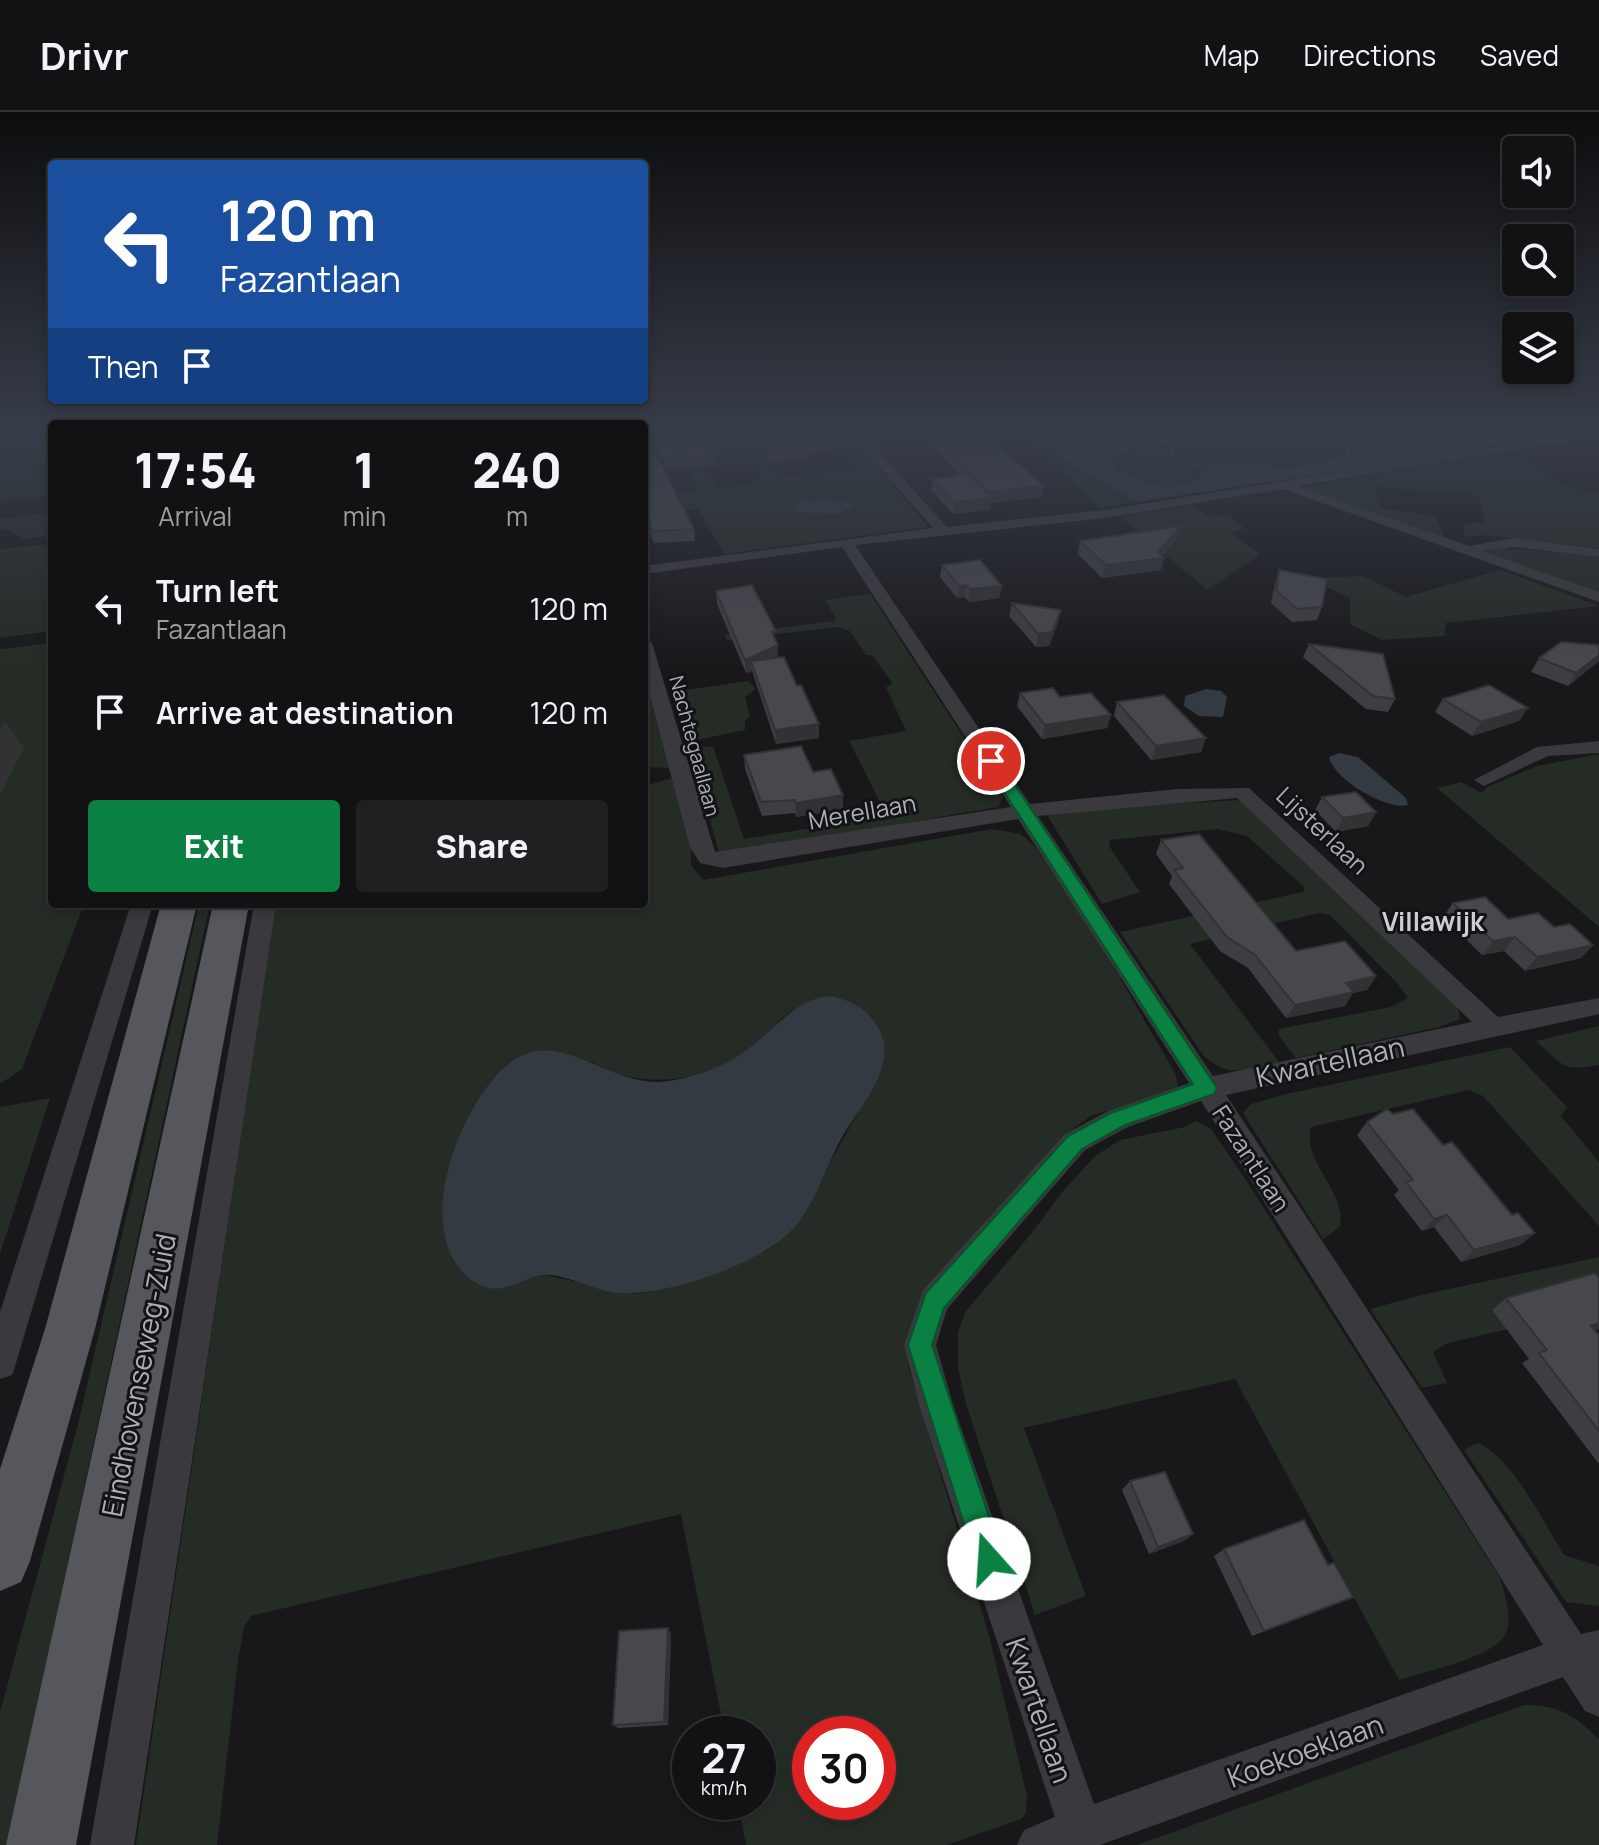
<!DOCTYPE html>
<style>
:root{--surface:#121214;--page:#1f2022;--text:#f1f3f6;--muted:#9c9ea0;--line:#313234;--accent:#0b8043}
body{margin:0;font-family:Manrope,sans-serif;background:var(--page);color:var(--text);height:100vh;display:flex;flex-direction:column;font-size:30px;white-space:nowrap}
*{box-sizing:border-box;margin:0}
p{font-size:26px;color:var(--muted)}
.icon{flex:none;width:44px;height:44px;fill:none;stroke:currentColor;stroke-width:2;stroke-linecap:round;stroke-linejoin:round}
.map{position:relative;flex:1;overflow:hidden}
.sheet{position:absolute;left:48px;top:308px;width:600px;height:488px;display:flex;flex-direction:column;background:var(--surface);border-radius:8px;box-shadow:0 4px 12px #0003,0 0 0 2px var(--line)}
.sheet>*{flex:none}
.guide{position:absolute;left:48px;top:48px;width:600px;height:244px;border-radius:8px;box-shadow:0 4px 12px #0003,0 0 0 2px var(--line);background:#1a4fa0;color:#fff;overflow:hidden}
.buttons{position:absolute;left:1502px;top:24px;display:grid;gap:16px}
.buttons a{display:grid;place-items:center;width:72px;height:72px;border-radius:8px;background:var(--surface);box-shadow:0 4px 12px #0003,0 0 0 2px var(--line);font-size:40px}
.speed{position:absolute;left:672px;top:1604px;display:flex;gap:16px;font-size:40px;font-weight:700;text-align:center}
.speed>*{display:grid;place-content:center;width:104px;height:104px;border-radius:50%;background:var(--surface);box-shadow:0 4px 12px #0003,0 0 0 2px var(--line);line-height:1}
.speed small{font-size:20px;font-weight:400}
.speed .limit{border:12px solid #d22;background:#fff;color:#111}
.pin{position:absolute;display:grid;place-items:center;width:68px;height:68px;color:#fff;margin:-34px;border:4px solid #fff;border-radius:50%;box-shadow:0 2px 8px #0007}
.me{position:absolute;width:88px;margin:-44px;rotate:341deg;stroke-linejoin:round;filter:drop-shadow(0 0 6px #0008)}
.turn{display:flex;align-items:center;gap:28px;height:168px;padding:0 40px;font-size:36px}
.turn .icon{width:104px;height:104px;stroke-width:2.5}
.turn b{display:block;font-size:56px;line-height:68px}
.then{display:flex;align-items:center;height:76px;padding:0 40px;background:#0003;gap:16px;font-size:30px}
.eta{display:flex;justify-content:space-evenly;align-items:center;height:136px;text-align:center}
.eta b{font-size:48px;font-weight:800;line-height:56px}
.primary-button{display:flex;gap:16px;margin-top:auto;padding:16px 40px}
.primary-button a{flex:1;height:92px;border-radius:8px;background:var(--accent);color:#fff;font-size:32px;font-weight:800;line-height:92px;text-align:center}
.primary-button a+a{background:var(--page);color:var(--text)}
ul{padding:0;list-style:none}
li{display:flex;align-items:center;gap:24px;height:104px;padding:0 40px}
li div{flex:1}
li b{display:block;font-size:30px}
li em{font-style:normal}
header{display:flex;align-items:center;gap:48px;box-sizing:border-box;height:112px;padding:0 40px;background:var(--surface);border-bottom:2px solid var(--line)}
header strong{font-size:38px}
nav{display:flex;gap:44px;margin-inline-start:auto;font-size:28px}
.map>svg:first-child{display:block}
</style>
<header>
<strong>Drivr</strong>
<nav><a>Map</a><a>Directions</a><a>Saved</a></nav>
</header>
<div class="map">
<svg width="1599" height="1733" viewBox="0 0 1599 1733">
<rect width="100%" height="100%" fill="#18181a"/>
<path fill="#252b25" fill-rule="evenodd" d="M 0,317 L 52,317 L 52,384 L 0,389 Z
M 1014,317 L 1591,317 L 1100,396 Z
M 848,319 L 928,415 L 724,442 L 698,397 L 644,401 L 671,381 L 697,377 L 683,342 L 644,345 L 644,338 L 698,333 L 716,375 L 742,374 L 761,367 L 745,346 L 718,346 L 712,332 L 757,327 L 781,365 L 857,357 L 835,329 L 769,326 Z
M 1512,340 L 1574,377 L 1599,379 L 1599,436 L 1482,423 L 1464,425 L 1463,412 L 1485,410 L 1478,384 L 1375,374 L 1381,396 L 1435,404 L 1445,427 L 1300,375 Z
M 1193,393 L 1210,405 L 1227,403 L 1246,417 L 1230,420 L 1260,443 L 1207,478 L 1120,404 Z
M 52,400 L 52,424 L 22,427 L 8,417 L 0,418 L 0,407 Z
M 52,428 L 52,519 L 0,526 L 0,437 L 44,433 Z
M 1492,435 L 1599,444 L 1599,484 L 1484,440 Z
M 1500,458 L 1599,494 L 1446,511 L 1444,524 L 1382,528 L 1350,512 L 1350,486 L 1308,466 L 1363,464 L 1406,485 Z
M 870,482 L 1003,685 L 998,695 L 720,743 L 689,637 L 713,634 L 744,727 L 887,704 L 849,629 L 906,619 L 886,575 L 893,572 L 872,543 L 866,543 L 850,519 L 837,515 L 727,528 L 725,523 L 834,509 L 836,506 L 825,488 Z
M 52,531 L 52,792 L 84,792 L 22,957 L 0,972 L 0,537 Z
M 748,569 L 756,577 L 745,585 L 750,605 L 745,608 L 745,618 L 687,630 L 672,580 Z
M 644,570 L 646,570 L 669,656 L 645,655 Z
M 1599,642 L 1599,815 L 1437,676 L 1461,670 L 1482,681 L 1487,675 L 1537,654 Z
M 672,666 L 691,736 L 691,753 L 703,768 L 992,717 L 1021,722 L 1036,736 L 1095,823 L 1175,961 L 1178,974 L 1169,982 L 1092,1003 L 1066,1022 L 917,1198 L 907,1230 L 908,1253 L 990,1527 L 1027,1684 L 1026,1701 L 1021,1707 L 947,1733 L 746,1733 L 738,1690 L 758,1690 L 758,1622 L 725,1622 L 681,1402 L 251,1504 L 244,1515 L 238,1548 L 217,1733 L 136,1733 L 275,792 L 644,792 L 644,674 ZM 795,896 L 878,965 L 793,1117 L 769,1137 L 677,1174 L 636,1182 L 544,1163 L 476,1171 L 458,1155 L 448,1132 L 591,949 C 641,980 707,971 753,933 C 768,922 779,907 795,896 ZM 810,1622 L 878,1622 L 878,1690 L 810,1690 Z
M 1240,688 L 1458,896 L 1460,907 L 1439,915 L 1296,946 L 1279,924 L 1279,917 L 1391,895 L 1408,886 L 1398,872 L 1330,803 L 1319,801 L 1190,832 L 1279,950 C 1246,957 1230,968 1203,943 L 1120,820 L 1303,780 L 1305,776 L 1247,724 L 1218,717 L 1110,728 L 1109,734 L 1140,780 L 1102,792 L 1047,703 L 1051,699 Z
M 199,792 L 210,792 L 7,1733 L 0,1733 L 0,1600 L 78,1312 Z
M 1599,914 L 1599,953 C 1563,960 1562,953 1536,929 Z
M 1510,935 L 1567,995 L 1561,1004 L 1599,1050 L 1599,1114 L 1483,984 L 1469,978 L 1311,1015 C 1302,1052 1347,1078 1340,1115 L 1323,1127 L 1243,1001 L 1251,992 L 1286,982 Z
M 50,986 L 0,1142 L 0,995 Z
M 1196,1009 L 1211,1017 L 1242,1062 L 1500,1466 C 1505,1483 1515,1510 1503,1526 C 1488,1546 1424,1560 1399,1568 L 1235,1267 L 1024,1316 L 1086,1484 L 1035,1503 L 966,1292 L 958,1256 L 958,1220 L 966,1199 L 1031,1122 L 1063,1079 L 1095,1044 L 1120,1028 L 1185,1015 Z
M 1599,1145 L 1599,1196 L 1448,1231 L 1433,1240 L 1447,1271 L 1422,1276 L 1370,1197 L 1421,1183 Z
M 1478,1331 C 1513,1346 1543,1410 1564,1443 L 1599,1454 L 1599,1494 L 1566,1490 L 1464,1338 Z
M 1524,1593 C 1559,1593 1574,1603 1599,1627 L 1599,1733 L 1137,1733 Z"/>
<path fill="#333a41" d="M 1132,317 L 1206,317 L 1180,330 L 1125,337 L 1113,346 L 1116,357 C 1138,370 1165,381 1191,370 C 1202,365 1204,357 1218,355 L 1291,357 L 1408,331 L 1460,329 L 1488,320 L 1576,317 L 1401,350 L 1136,390 L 1061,345 L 1061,339 L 1088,336 L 1131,322 Z
M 826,386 L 856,392 L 839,402 L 792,400 L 797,390 Z
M 1206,577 L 1221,579 L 1227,585 L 1223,605 L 1199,604 L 1184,594 L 1185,584 Z
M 1339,641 L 1358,645 L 1406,686 L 1408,693 C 1387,699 1333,667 1329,645 Z
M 830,884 C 852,889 867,896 879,917 C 899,955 859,995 841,1027 C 825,1056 814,1096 791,1119 C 757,1153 667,1184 620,1181 C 596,1180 563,1160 542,1163 C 519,1167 502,1185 478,1172 C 405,1131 459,989 511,950 C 557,915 609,972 658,970 C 689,968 725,955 749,936 C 777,916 794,887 830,884 Z"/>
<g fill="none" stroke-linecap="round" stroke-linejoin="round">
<path stroke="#404145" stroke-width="3" stroke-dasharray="2 3" stroke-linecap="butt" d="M 1082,317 L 1121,339 L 1162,338 L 1186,353 L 1270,354
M 1166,338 L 1232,319 L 1289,324 L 1307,322 L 1306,317
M 1347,342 L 1433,317"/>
<path fill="#3a3a3e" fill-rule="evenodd" d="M 780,317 L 823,317 L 644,338 L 644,330 Z
M 846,317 L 858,317 L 947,415 L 1105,398 L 1599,318 L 1599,324 L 1298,374 L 1469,434 L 1514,426 L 1599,437 L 1599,445 L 1514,435 L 1482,439 L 1599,480 L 1599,490 L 1283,377 L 1105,406 L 855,433 L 1030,692 L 1177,677 L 1249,676 L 1498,905 L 1599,886 L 1599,902 L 1595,903 L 1226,983 L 1581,1522 L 1599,1518 L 1599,1605 L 1585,1599 L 1563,1565 L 1100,1733 L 1017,1733 L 1024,1718 L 1055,1705 L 920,1296 L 904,1233 L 923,1178 L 1065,1022 L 1108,999 L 1189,971 L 1018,707 L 723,756 L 700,751 L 690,735 L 644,562 L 644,526 L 652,531 L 715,740 L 1011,695 L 842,435 L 644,462 L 644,454 L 933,416 ZM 1237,686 L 1472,910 L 1213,964 L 1038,704 ZM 1201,989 L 1543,1533 L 1094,1692 L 954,1296 L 936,1233 L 947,1197 L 1085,1038 L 1128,1015 Z
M 1599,629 L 1599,641 L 1548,644 L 1484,674 L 1474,668 L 1537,635 Z
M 131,792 L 153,792 L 16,1251 L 12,1263 L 0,1267 L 0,1200 Z
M 254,792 L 276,792 L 134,1733 L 90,1733 Z"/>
<path fill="#56575d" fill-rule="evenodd" d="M 161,792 L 197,792 L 95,1217 L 30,1449 L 21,1470 L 0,1479 L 0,1357 L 45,1217 Z
M 213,792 L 249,792 L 76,1733 L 6,1733 Z"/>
</g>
<path fill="#3d3e41" d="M 757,317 L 832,328 L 832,339 L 807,342 L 807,348 L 773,351 L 757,328 Z
M 916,317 L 979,317 L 1044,374 L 1042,385 L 991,391 L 990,398 L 953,402 L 931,378 L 932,367 L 961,364 Z
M 659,328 L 717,353 L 668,358 L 660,339 Z
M 644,341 L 694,417 L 695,429 L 654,431 L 644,404 Z
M 1181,414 L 1178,426 L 1162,444 L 1161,458 L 1102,466 L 1078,442 L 1080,429 Z
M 942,453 L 1002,474 L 999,486 L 969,490 L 965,485 L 957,486 L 940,465 Z
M 1279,458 L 1322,495 L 1317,508 L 1292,510 L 1271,491 L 1275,471 Z
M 716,479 L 777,529 L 778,545 L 819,612 L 819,626 L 776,632 L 752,559 L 746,561 L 717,492 Z
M 1012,491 L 1058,511 L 1049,534 L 1036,535 L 1009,504 Z
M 1309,532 L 1395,587 L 1388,600 L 1366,597 L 1303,545 Z
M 1599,533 L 1599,549 L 1568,574 L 1531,560 L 1539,546 Z
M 1020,581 L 1111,603 L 1107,616 L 1042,627 L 1017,594 Z
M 1443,587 L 1519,609 L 1472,624 L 1435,600 Z
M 1117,590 L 1201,640 L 1151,648 L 1114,604 Z
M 744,643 L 813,660 L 843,683 L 843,697 L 796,705 L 795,701 L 762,704 L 745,657 Z
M 1322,685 L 1376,700 L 1368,714 L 1336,720 L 1315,698 Z
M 1161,728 L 1296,839 L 1376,864 L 1367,878 L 1353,881 L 1345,894 L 1286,906 L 1248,856 L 1220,839 L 1169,772 L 1172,764 L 1156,742 Z
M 1453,791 L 1508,807 L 1554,815 L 1593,833 L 1581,846 L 1525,859 L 1504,839 L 1482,843 L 1443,805 Z
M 1393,1002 L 1443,1033 L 1512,1103 L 1535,1121 L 1520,1133 L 1461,1150 L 1434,1115 L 1422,1119 L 1394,1083 L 1399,1078 L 1357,1023 L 1367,1010 Z
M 1599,1166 L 1599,1217 L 1595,1218 L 1599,1223 L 1599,1352 L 1522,1251 L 1529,1247 L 1492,1198 L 1506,1186 Z
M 1130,1369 L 1193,1422 L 1184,1429 L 1149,1442 L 1122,1378 Z
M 1224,1437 L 1339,1491 L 1252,1524 L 1214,1444 Z
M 668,1516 L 671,1522 L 668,1613 L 618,1616 L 613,1613 Z"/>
<path fill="#323235" d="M 654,317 L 701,317 L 701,322 L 655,326 Z
M 832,328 L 832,339 L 807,342 L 807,348 L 773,351 L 772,340 L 803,331 Z
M 716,342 L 717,353 L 668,358 L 667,346 Z
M 1044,374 L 1042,385 L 991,391 L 990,398 L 953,402 L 954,390 L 987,387 L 988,380 Z
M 1181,414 L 1178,426 L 1159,447 L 1164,446 L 1161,458 L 1102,466 L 1106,453 L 1158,440 Z
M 966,473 L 965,485 L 957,486 L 959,474 Z
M 1002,474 L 999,486 L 969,490 L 970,477 Z
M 1061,498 L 1058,511 L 1049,534 L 1036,535 L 1038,522 Z
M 778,533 L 778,546 L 751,549 L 752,559 L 746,561 L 745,548 Z
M 1599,543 L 1599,549 L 1568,574 L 1576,561 Z
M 1528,596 L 1519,609 L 1472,624 L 1481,610 Z
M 1111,603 L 1107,616 L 1042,627 L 1045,613 Z
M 5,609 L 24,636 L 0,683 L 0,618 Z
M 819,612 L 819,626 L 776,632 L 775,618 Z
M 1206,626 L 1201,640 L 1151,648 L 1156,634 Z
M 843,683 L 843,697 L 796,705 L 796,691 Z
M 1376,700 L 1368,714 L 1336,720 L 1343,706 Z
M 1515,825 L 1504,839 L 1482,843 L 1493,829 Z
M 1593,833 L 1581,846 L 1525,859 L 1537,845 Z
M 1376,864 L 1367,878 L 1353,881 L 1345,894 L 1286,906 L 1295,893 L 1346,871 Z
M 1447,1103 L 1434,1115 L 1422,1119 L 1434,1107 Z
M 1535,1121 L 1520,1133 L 1461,1150 L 1474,1138 Z
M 1599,1211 L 1599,1217 L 1574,1224 L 1591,1214 Z
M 1193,1422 L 1184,1429 L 1149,1442 L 1158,1435 Z
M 668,1516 L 671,1522 L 668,1613 L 664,1610 Z"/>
<path fill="#47484c" stroke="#323235" stroke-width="2" d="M 757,317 L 824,317 L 832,328 L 803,331 L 807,337 L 772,340 Z
M 926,317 L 979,317 L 1044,374 L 988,380 Z
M 706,323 L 716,342 L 667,346 L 659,328 Z
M 655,340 L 694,417 L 652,419 L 644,396 L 644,341 Z
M 969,363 L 992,386 L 954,390 L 932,367 Z
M 1181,414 L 1158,440 L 1164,446 L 1106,453 L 1080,429 Z
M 980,448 L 1002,474 L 970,477 L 966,473 L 959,474 L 942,453 Z
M 1279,458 L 1327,467 L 1322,495 L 1297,497 L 1276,478 Z
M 752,473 L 776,519 L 772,520 L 778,533 L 745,548 L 716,479 Z
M 1012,491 L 1061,498 L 1052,520 L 1038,522 Z
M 1561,530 L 1599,533 L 1599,543 L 1576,561 L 1539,546 Z
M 1309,532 L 1383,542 L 1395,587 L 1373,584 Z
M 784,545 L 797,574 L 801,573 L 819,612 L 775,618 L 751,549 Z
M 1489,573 L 1528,596 L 1481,610 L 1443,587 Z
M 1053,576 L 1060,585 L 1091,581 L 1111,603 L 1045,613 L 1020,581 Z
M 1164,583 L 1206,626 L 1156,634 L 1117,590 Z
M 801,634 L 813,660 L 831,657 L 843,683 L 796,691 L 795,688 L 761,690 L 744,643 Z
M 1356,680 L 1376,700 L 1343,706 L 1322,685 Z
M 1199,722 L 1296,839 L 1345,829 L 1376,864 L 1346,871 L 1354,880 L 1295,893 L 1255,843 L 1227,825 L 1174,758 L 1183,756 L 1161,728 Z
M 1485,785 L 1508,807 L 1538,801 L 1554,815 L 1570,812 L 1593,833 L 1537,845 L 1515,825 L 1493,829 L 1453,791 Z
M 1387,997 L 1393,1002 L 1413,997 L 1443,1033 L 1452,1030 L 1512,1103 L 1518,1101 L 1535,1121 L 1474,1138 L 1447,1103 L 1434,1107 L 1406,1070 L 1413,1068 L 1367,1010 Z
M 1595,1161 L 1599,1166 L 1599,1211 L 1591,1214 L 1599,1223 L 1599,1319 L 1539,1241 L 1547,1238 L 1506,1186 Z
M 1165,1360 L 1193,1422 L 1158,1435 L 1130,1369 Z
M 1304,1408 L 1328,1453 L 1334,1451 L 1353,1485 L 1264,1519 L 1224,1437 Z
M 668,1516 L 664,1610 L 613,1613 L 619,1519 Z"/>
<linearGradient id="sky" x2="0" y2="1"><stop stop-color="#0d0d0e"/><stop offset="0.57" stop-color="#373d49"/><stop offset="1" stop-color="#373d49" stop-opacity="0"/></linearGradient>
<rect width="1599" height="560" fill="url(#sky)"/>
<path fill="#0b8043" stroke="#07532c" stroke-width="2" d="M 991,645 L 999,649 L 1217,976 L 1214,982 L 1125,1013 L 1082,1037 L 944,1196 L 932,1233 L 1003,1447 L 999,1457 L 989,1461 L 979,1457 L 975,1447 L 908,1233 L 926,1181 L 1068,1024 L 1111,1001 L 1193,972 L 984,649 Z"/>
<g text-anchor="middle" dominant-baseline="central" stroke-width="6" stroke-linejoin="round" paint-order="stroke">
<g font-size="20" fill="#acafb8" stroke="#131315">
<text transform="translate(695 634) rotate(75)">Nachtegaallaan</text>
</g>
<g font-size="24" fill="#acafb8" stroke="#131315">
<text transform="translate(862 699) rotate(-10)">Merellaan</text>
<text transform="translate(1323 718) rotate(43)">Lijsterlaan</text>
<text transform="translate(1252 1046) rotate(57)">Fazantlaan</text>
</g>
<g font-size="26" font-weight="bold" fill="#ccced4" stroke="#131315">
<text x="1433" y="809">Villawijk</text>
</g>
<g font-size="28" fill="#acafb8" stroke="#131315">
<text transform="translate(1330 949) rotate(-12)">Kwartellaan</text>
<text transform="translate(138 1263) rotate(-79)">Eindhovenseweg-Zuid</text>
<text transform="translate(1040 1598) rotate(71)">Kwartellaan</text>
<text transform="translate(1305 1638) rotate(-20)">Koekoeklaan</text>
</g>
</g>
</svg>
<div class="buttons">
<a><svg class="icon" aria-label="sound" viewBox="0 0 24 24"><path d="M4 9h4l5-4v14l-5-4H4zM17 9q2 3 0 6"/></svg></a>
<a><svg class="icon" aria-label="search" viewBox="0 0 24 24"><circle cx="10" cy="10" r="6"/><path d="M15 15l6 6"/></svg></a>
<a><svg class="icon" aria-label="layers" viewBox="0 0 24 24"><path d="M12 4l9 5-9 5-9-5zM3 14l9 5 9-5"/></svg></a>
</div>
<div class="speed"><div>27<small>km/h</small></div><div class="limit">30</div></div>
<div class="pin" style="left:991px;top:649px;background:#d93025"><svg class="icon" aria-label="arrive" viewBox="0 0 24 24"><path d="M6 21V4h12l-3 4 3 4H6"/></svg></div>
<svg class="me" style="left:989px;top:1447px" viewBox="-20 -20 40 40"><circle r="19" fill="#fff"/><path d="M0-13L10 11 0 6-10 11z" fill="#0b8043"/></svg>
<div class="guide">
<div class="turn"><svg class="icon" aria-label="left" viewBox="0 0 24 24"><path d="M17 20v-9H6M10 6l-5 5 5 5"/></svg><div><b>120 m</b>Fazantlaan</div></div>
<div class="then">Then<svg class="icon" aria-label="arrive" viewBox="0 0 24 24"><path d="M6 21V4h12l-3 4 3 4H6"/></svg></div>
</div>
<section class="sheet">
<div class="eta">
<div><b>17:54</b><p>Arrival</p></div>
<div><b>1</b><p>min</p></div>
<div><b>240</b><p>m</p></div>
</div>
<ul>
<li><svg class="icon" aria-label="left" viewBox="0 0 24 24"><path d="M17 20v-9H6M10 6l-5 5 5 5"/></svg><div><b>Turn left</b><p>Fazantlaan</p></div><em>120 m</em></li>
<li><svg class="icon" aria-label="arrive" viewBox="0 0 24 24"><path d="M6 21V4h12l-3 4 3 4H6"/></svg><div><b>Arrive at destination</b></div><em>120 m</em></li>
</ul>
<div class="primary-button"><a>Exit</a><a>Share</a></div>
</section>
</div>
